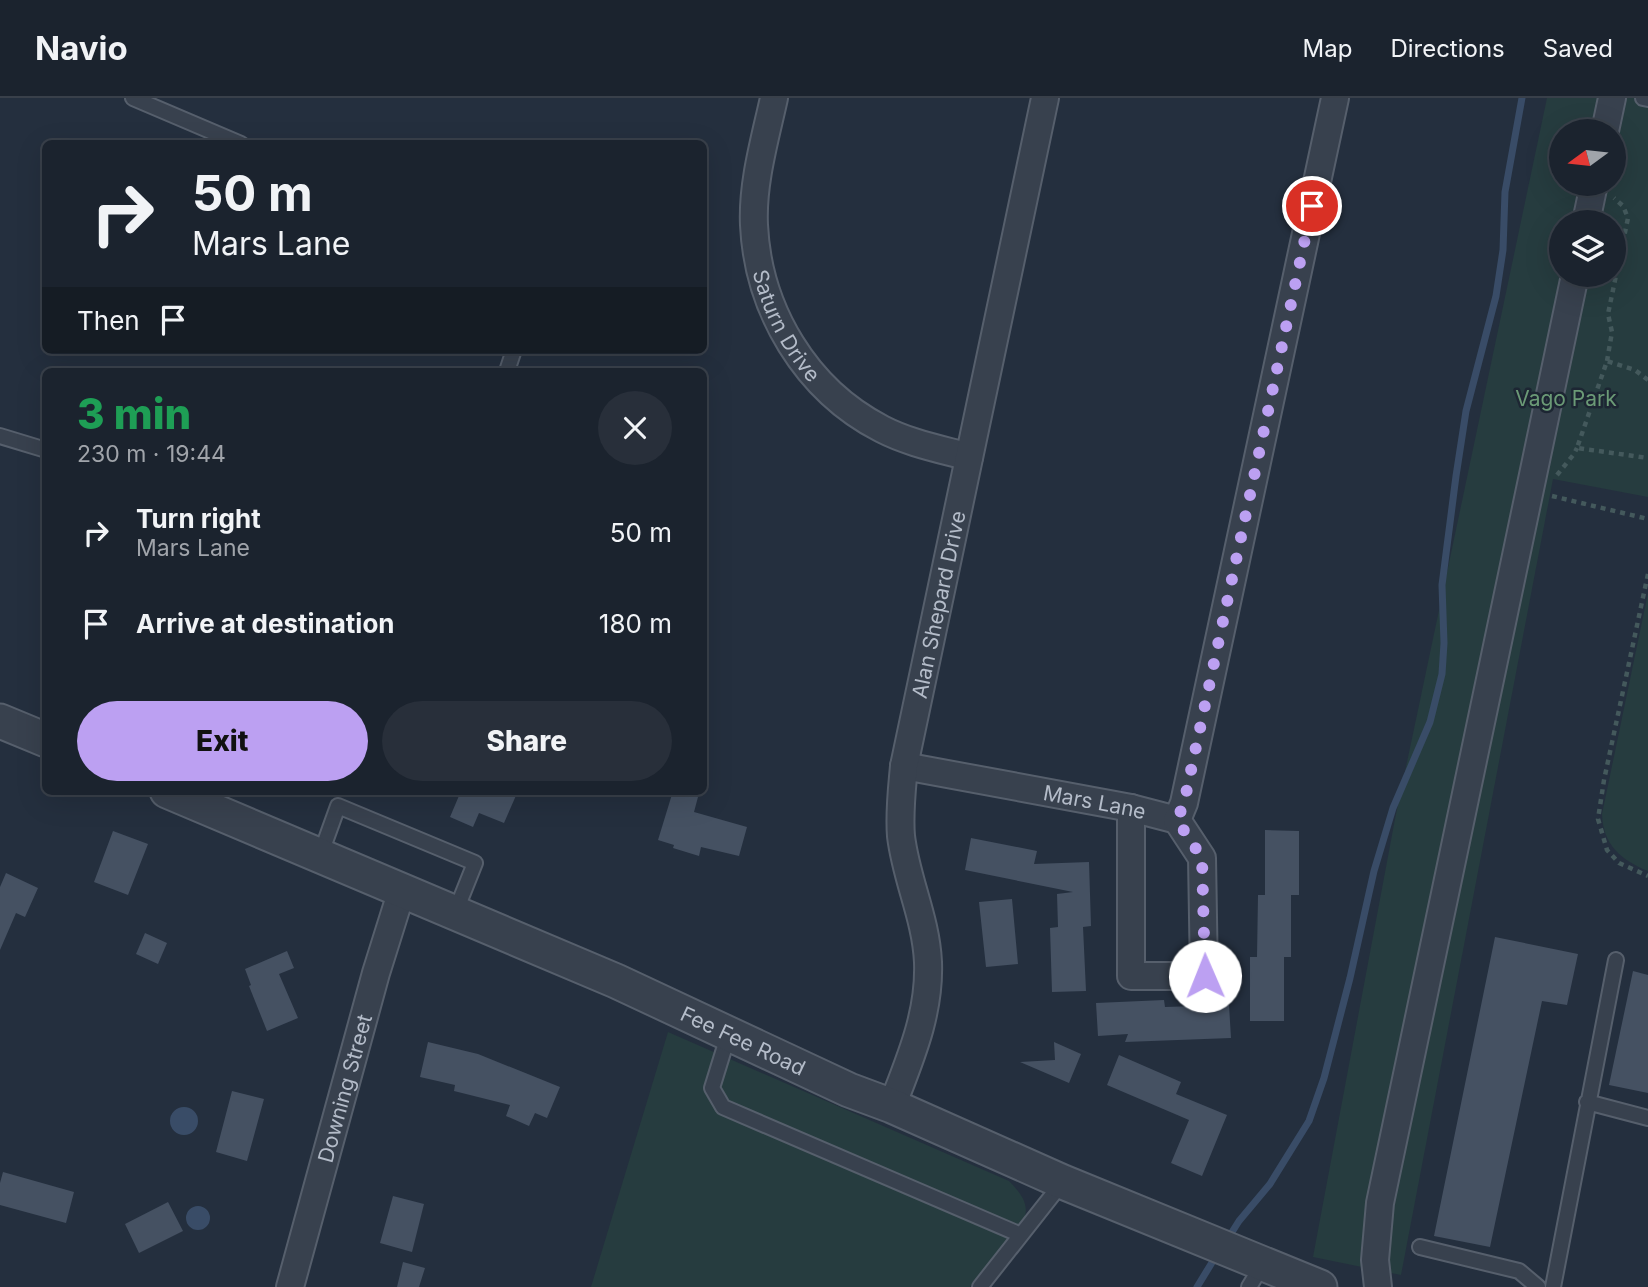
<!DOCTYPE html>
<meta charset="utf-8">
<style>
:root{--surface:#1b232e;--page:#282f3a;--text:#f1f3f6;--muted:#a0a4aa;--line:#39404a;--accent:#bca0f2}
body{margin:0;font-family:Inter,sans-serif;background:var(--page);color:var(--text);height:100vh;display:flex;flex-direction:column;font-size:26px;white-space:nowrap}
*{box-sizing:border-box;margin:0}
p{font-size:23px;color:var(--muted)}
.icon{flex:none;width:38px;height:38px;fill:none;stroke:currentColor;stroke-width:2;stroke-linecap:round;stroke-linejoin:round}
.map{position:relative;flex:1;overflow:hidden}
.details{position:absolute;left:42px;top:270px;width:665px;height:427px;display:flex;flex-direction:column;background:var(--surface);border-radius:10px;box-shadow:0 7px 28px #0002,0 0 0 2px var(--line)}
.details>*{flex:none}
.banner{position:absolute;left:42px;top:42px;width:665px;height:214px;border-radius:10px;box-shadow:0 7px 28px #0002,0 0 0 2px var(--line);background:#1b232e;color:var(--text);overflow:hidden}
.needle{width:46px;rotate:255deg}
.controls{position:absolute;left:1549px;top:21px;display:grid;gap:14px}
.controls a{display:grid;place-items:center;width:77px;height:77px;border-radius:50%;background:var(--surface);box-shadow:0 7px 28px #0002,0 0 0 2px var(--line);font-size:35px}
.pin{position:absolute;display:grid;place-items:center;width:60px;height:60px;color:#fff;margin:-30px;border:4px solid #fff;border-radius:50%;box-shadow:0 2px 7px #0007}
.me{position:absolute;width:77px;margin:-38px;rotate:359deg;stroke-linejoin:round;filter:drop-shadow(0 0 5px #0008)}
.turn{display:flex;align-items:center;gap:24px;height:147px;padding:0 35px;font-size:32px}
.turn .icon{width:91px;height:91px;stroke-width:2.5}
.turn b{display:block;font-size:49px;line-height:60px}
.then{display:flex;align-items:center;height:66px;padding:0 35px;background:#0003;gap:14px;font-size:26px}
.round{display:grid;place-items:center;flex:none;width:74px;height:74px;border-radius:37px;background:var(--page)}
.overview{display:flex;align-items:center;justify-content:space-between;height:119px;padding:0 35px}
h1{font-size:42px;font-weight:800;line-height:52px;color:#1e9e55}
.button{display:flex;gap:14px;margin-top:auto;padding:14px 35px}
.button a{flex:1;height:80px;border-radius:42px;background:var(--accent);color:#111;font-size:28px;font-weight:800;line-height:80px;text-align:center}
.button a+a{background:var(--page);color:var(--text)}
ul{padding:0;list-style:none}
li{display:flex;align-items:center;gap:21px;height:91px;padding:0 35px}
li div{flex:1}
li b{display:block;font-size:26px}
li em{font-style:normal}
header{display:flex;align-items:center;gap:42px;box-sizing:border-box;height:98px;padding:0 35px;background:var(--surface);border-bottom:2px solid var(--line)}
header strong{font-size:33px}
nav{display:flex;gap:38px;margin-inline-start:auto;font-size:24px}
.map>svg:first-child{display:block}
</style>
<header>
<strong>Navio</strong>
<nav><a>Map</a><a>Directions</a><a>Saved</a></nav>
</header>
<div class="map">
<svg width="1648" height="1189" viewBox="0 0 1648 1189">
<rect width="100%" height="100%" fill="#242f3e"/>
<path fill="#263c3f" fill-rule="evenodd" d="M 1547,0 L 1648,0 L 1648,399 L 1553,381 L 1401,1177 L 1313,1159 L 1395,721 ZM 1561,33 L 1614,33 L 1614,86 L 1561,86 ZM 1561,124 L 1614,124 L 1614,177 L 1561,177 Z
M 1648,495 L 1648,773 C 1621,762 1603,747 1602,716 Z
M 668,934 L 1009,1083 C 1018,1092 1029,1104 1025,1118 C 1022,1129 980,1176 970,1189 L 591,1189 Z"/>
<path fill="#394c67" d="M170 1023a14 14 0 1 1 28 0a14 14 0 1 1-28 0Z
M186 1120a12 12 0 1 1 24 0a12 12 0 1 1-24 0Z"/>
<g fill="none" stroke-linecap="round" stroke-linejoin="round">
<path stroke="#394c67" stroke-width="7" d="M 1227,1142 L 1239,1123 L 1270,1086 L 1309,1023 L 1324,980 L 1350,880 L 1374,773 L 1393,710 L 1430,624 L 1442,576 L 1444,545 L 1442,487 L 1456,378 L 1466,313 L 1496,198 L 1503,152 L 1505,94 L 1522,0
M 1197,1189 L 1216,1158"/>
</g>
<path fill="#455162" d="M 461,693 L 518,693 L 504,725 L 479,715 L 473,729 L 450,719 Z
M 673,693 L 698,699 L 694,714 L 747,729 L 739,758 L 701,749 L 699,758 L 673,750 L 674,747 L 658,742 Z
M 1265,732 L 1299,733 L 1299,797 L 1291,797 L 1291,859 L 1284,859 L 1284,923 L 1250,923 L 1250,859 L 1257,859 L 1258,797 L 1265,797 Z
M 113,733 L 148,746 L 128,797 L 94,784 Z
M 971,740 L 1037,753 L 1034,766 L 1089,764 L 1091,828 L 1083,829 L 1086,893 L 1052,894 L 1050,830 L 1058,829 L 1057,796 L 1073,794 L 965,772 Z
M 6,775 L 38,790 L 25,819 L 16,815 L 0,852 L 0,789 Z
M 1012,801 L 1018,866 L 986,869 L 979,804 Z
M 145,835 L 167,845 L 158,866 L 136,856 Z
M 1495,839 L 1578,856 L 1567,907 L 1542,903 L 1490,1149 L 1434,1138 Z
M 287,853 L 294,870 L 279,876 L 298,920 L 267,933 L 249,888 L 251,887 L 245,871 Z
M 1633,873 L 1648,877 L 1648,995 L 1609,987 Z
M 1164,902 L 1165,909 L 1229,907 L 1231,940 L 1125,944 L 1128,936 L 1098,938 L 1096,905 Z
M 428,944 L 478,956 L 560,989 L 547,1020 L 535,1015 L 529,1028 L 506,1018 L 510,1007 L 454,993 L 455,987 L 420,979 Z
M 1054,944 L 1081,956 L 1069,985 L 1020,964 L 1055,962 Z
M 1119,957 L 1181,984 L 1176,996 L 1227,1017 L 1202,1078 L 1171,1065 L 1189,1022 L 1107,987 Z
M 232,993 L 264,1001 L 247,1063 L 216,1054 Z
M 3,1074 L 74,1094 L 66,1125 L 0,1107 L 0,1085 Z
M 393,1098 L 424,1106 L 412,1154 L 380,1145 Z
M 168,1104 L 183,1133 L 139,1155 L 125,1126 Z
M 403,1164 L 425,1170 L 419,1189 L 397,1189 Z"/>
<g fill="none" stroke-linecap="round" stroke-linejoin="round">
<defs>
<path id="service" d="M 133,0 L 241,46
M 1643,0 L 1648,1
M 507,273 L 514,252
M 0,338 L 46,352
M 320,758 L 338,708 L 475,765 L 455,815
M 729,935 L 712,990 L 723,1009 L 1021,1137
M 1587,1004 L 1648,1020
M 1420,1149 L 1519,1173 L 1538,1189
M 980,1189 L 1062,1085
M 1249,1189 L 1263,1166
M 1553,1189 L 1616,862"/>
<g id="minor">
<path id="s1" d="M 774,0 C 765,41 752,85 754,127 C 758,212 806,292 882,331 C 909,345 940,351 969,359"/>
<path d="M 1605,33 L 1612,0"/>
<path d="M 1586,124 L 1594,86"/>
<path id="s2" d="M 904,668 L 1131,710 L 1177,722 L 1184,705 L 1335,0"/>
<path d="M 1131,710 L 1131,878 L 1204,878 L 1202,760 L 1177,722"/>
<path id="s3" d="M 892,1008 C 910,961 930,916 928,864 C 926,820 906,781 901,738 C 899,714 902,691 904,668 L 1045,0"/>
<path id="s4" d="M 290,1189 L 376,875 L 402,792"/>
<path d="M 1378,1189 L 1375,1162 L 1380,1105 L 1575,177"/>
</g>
<g id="tertiary">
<path d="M 0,623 L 46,642"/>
<path id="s5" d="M 167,693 L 616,883 L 849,992 L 892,1008 L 1063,1084 L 1320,1189"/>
</g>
</defs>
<use href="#service" stroke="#565f6c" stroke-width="18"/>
<use href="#minor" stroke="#565f6c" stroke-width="30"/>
<use href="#tertiary" stroke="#565f6c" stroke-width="37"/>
<path stroke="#44595c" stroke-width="4.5" stroke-dasharray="5 5" stroke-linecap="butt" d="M 1614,73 L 1620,51
M 1607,263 L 1612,234 L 1608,216 L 1628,120 L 1623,108 L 1614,100
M 1648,282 L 1635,272 L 1607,263 L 1577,350 L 1648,360
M 1557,377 L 1574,356 L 1577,350
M 1552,398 L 1648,421
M 1648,476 L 1604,682 L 1598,721 L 1607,752 L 1619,765 L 1648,778"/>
<use href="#service" stroke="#38414e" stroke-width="14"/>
<use href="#minor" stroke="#38414e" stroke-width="26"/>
<use href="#tertiary" stroke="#38414e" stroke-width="33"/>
</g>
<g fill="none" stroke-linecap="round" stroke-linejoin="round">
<path stroke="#bca0f2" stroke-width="12" stroke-dasharray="0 21.6" d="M 1205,878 L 1202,760 L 1177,722 L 1184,705 L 1312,108"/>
</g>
<g text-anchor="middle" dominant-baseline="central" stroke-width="5" stroke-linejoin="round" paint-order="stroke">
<g font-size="21" fill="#b4bcc9" stroke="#1d2633">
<text stroke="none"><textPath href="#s1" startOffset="236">Saturn Drive</textPath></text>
<text stroke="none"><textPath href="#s3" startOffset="514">Alan Shepard Drive</textPath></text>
<text stroke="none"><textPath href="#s2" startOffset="194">Mars Lane</textPath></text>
<text stroke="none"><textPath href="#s5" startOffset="628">Fee Fee Road</textPath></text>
<text stroke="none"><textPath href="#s4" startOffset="206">Downing Street</textPath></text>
</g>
<g font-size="21" fill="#6b9a76" stroke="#1d2633">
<text x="1566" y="300">Vago Park</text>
</g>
</g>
</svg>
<div class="controls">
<a><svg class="needle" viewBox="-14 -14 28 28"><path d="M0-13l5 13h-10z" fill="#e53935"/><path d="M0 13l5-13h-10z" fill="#a0a4aa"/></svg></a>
<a><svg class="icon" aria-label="layers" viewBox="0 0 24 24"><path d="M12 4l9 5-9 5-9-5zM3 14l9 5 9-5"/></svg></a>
</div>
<div class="pin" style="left:1312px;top:108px;background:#d93025"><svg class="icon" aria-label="arrive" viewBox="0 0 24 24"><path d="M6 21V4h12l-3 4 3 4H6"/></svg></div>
<svg class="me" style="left:1205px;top:878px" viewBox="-20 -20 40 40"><circle r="19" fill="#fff"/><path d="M0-13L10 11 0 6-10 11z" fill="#bca0f2"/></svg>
<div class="banner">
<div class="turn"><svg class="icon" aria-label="right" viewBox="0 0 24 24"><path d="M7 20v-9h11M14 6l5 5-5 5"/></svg><div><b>50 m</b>Mars Lane</div></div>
<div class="then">Then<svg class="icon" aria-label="arrive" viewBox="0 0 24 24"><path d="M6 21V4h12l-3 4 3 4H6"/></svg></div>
</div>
<section class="details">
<div class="overview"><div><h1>3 min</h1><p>230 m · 19:44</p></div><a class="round"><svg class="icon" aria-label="close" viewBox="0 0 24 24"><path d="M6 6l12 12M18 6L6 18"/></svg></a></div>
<ul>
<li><svg class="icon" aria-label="right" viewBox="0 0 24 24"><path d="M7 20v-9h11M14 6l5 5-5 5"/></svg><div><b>Turn right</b><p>Mars Lane</p></div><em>50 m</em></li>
<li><svg class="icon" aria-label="arrive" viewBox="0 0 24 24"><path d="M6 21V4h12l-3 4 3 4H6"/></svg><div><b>Arrive at destination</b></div><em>180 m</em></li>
</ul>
<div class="button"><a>Exit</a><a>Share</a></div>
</section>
</div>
